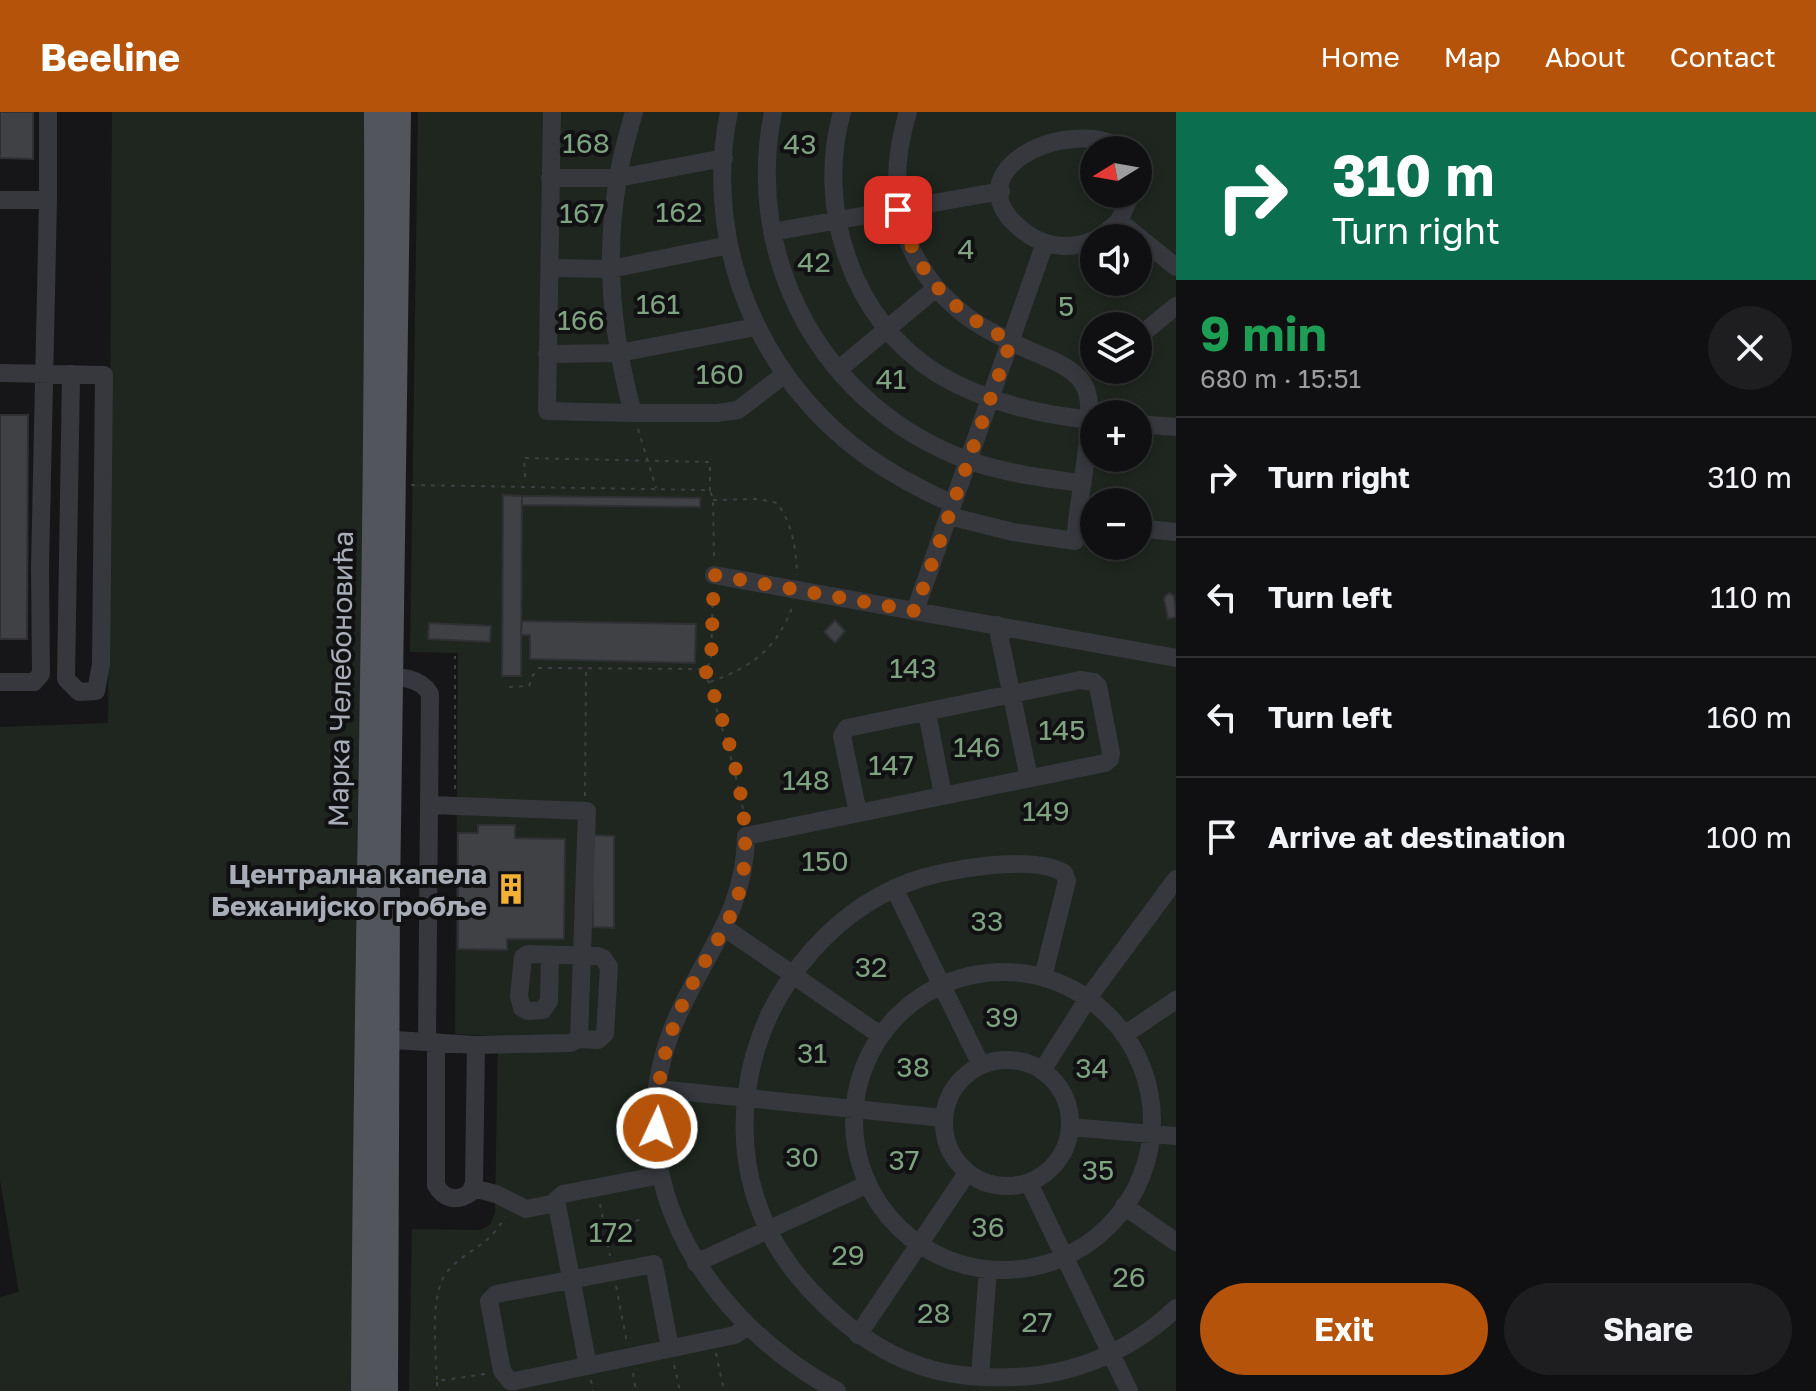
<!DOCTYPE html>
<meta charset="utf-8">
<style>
:root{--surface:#101012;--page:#1e1e20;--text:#f1f3f6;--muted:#9c9d9f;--line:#303032;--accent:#b45309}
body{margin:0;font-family:"Golos Text",sans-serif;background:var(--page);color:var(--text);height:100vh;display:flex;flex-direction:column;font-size:30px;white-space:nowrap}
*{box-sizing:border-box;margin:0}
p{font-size:26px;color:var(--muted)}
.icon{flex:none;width:44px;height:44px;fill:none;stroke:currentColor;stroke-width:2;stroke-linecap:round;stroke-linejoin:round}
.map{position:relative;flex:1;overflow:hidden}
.sheet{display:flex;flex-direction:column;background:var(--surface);width:640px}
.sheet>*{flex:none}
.top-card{background:#0b6e4f;color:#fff;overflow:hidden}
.needle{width:52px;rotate:259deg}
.buttons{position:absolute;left:1080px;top:24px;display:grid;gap:16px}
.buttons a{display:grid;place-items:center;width:72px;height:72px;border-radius:50%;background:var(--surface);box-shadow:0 4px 12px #0003,0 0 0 2px var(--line);font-size:40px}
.pin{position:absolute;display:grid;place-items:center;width:68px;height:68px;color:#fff;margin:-34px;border-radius:16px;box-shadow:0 4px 12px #0006}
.me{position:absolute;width:88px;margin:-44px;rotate:3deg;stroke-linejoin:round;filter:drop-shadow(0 0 6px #0008)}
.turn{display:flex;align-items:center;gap:28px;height:168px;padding:0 24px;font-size:36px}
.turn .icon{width:104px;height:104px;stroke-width:2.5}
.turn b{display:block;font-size:56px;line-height:68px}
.round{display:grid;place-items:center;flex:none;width:84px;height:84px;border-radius:42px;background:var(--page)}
.headline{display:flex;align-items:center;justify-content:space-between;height:136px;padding:0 24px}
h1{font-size:48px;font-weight:700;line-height:60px;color:#1e9e55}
.cta{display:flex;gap:16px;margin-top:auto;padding:16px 24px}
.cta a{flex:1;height:92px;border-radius:48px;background:var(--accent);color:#fff;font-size:32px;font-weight:700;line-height:92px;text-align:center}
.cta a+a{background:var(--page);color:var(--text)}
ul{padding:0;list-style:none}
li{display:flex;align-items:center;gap:24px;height:120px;padding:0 24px;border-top:2px solid var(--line)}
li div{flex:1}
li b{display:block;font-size:30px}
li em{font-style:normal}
header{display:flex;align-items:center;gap:48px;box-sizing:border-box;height:112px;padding:0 40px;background:var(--accent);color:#fff}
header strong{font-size:38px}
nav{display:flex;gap:44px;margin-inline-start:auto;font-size:28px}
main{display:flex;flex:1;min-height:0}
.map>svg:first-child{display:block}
</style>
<header>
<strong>Beeline</strong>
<nav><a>Home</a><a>Map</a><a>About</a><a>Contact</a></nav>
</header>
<main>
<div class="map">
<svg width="1176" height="1279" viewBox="0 0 1176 1279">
<rect width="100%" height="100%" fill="#161618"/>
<path fill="#1e261f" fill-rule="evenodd" d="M 112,0 L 367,0 L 357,1279 L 0,1279 L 0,1185 L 19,1180 L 0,1068 L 0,615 L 108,611 Z
M 418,0 L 1176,0 L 1176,1279 L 409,1279 L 412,1117 L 479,1118 L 490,1113 L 495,1100 L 498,924 L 455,922 L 458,541 L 410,540 ZM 1094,38 L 1138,38 L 1138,82 L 1094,82 ZM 1094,126 L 1138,126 L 1138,170 L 1094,170 ZM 1094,214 L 1138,214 L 1138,258 L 1094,258 ZM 1094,302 L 1138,302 L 1138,346 L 1094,346 ZM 1094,390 L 1138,390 L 1138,434 L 1094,434 Z"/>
<path fill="#404145" stroke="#303034" stroke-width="2" d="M 0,0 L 33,0 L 33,47 L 0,46 Z
M 0,303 L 28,303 L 27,527 L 0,527 Z
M 503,383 L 522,384 L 521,564 L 502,564 Z
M 522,384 L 700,386 L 700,395 L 522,393 Z
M 1170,481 L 1174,484 L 1176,505 L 1168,507 L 1164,487 L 1166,483 Z
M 835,508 L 845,519 L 835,531 L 824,520 Z
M 522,509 L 696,512 L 695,551 L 530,547 L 530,523 L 521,523 Z
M 429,511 L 491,514 L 490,530 L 428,527 Z
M 478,713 L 515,713 L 515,726 L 565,727 L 564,827 L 507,827 L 507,838 L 458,837 L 458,721 L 478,721 Z
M 592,723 L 614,724 L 614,816 L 593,815 Z"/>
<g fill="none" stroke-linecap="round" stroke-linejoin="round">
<path stroke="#3d3f44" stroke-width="2" stroke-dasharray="4 6" stroke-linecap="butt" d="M 638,317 L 656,376
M 525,365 L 524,346 L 710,350 L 710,380
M 411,373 L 703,378 L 711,381 L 713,388 L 714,446
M 713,388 L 758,387 L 777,391 C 793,413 796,437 797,463
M 705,558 L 733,653 L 746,710
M 710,570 C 752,555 777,537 793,493
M 509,575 L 529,574 L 533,563 L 539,556 L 705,557 L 711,549 L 713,480
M 455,677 L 455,544
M 585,684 L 586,558
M 600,1092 L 610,1144
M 606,1114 L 640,1108
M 616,1174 L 627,1231
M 716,1241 L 724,1279
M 674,1253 L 680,1279
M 633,1261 L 636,1279
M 485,1262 L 437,1269 C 436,1241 429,1182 447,1160 C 467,1136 487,1137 505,1105
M 591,1268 L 593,1279
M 437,1270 L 437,1279"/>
<path stroke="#37383d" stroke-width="18" d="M 552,0 L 547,299 L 633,301
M 634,0 C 628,22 621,44 618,67 C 604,145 612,225 633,301 L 717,301 L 738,298 L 785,262
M 729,0 C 699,144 771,293 898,364 C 916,374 934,385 953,391
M 773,0 C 743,149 824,295 967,348 C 1004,361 1043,366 1081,371
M 842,0 C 815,95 852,209 938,262 C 985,290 1039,303 1094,308
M 908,0 C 885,74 897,147 959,198 C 977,214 1000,224 1022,235 C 1043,245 1077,254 1086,277 C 1096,303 1080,380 1077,410 L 1094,412
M 550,66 L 618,66 L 724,46
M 0,88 L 48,88 L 48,0
M 1119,109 L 1176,155
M 772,120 L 1001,79
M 1099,126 L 1119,109 L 1131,82
M 1094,128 C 1072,137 1049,136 1029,123 C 942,64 1065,0 1125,38
M 550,156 L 611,157 L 729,133
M 1138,225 L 1176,194
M 547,242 L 619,241 L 756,215
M 838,258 L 936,176
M 0,261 L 104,263 L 101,552 L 96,579 L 79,580 L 66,567 L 71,262
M 1138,312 L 1176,315
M 949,404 L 1013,420 L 1075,429 L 1077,410
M 1138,416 L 1176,420
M 714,463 L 1176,546
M 915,499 L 1045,131
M 997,513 L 1029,666
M 378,565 C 397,565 420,564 430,582 L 427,929
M 0,570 L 34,570 L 41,562 L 40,455 L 48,88
M 927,601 L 943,683
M 430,693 L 587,699 L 579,927 L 570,931 L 476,933
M 894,776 L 981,953
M 725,816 L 880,923
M 550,843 L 549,889 L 543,898 L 528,899 L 522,896 L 519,884 L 523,845 L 528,842 L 598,844 L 603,846 L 609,855 L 605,922 L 598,928 L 579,927
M854 1009a149 149 0 1 1 298 0a149 149 0 1 1-298 0Z
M 1043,865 L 1067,769 L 1064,761 C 1032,742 944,757 910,770 C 867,786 830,815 801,852 C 742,927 726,1032 769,1119 C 783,1149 804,1173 827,1195 C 853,1220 884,1241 918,1253 C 948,1264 982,1266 1013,1265 C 1073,1264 1133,1238 1176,1196
M 1124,923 L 1176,888
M 378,927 L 476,933 L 474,1071 L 470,1081 C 457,1090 443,1087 436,1073 L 436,930
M944 1011a63 63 0 1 1 126 0a63 63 0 1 1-126 0Z
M 1042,959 L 1088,886 L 1176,767
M 658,977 L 943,1006
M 1070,1015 L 1176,1024
M 1029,1071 L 1129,1279
M 473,1076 L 496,1082 L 526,1097 L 556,1091
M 1124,1094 L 1176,1130
M 696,1151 L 868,1072
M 858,1223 L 967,1061
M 670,1236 L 654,1152 L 496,1182 L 489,1189 L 502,1259 L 510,1269 L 515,1269 L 735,1223 L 746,1215
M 588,1254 L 556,1088 L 563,1082 L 661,1063
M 980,1265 L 988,1157
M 837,1279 C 708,1209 616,1069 671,920 C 698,848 745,806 746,724 L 1105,651 L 1110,647 L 1111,641 L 1098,574 L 1094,570 L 1080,568 L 847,616 L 842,624 L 858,701"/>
<path stroke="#53555c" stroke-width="24" d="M 363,1279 C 365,853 378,426 376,0
M 386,1279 L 388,784 L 399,0"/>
</g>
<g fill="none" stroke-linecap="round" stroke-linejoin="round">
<path stroke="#b45309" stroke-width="14" stroke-dasharray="0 25.2" d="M 657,1016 C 655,962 670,913 696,865 C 712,836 732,809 740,777 C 757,709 728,622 705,557 L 711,549 L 714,463 L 915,499 L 1011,229 C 949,198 918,164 898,98"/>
</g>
<defs>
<symbol id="building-bare" viewBox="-9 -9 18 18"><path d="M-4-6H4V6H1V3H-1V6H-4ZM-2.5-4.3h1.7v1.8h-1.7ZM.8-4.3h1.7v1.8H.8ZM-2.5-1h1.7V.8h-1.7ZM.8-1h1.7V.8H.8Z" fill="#f2b134" stroke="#111113" stroke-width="2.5" paint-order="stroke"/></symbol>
</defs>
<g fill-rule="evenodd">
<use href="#building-bare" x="489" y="755" width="44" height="44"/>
</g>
<g text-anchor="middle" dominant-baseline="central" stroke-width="8" stroke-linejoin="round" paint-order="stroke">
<g font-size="28" fill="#7fa381" stroke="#111113">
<text x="586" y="30">168</text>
<text x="800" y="31">43</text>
<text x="679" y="99">162</text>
<text x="582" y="100">167</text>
<text x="966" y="136">4</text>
<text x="814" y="149">42</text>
<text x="658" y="191">161</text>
<text x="1066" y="193">5</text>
<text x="581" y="207">166</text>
<text x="720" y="261">160</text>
<text x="891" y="266">41</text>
<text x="913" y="555">143</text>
<text x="1062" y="617">145</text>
<text x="977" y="634">146</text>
<text x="891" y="652">147</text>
<text x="806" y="667">148</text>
<text x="1046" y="698">149</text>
<text x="825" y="748">150</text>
<text x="987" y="808">33</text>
<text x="871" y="854">32</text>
<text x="1002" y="904">39</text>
<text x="812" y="940">31</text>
<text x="913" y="954">38</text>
<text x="1092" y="955">34</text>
<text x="802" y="1044">30</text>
<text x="904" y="1047">37</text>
<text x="1098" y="1057">35</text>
<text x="988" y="1114">36</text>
<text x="611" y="1119">172</text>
<text x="848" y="1142">29</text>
<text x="1129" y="1164">26</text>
<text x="934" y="1200">28</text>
<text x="1037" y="1209">27</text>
</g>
<g font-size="28" fill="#a8adb8" stroke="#111113">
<text transform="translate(340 567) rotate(-89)">Марка Челебоновића</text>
</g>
<g font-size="28" font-weight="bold" fill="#a8adb8" stroke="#111113" text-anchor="end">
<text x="487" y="761">Централна капела<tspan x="487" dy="32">Бежанијско гробље</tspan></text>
</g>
</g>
</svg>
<div class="buttons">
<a><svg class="needle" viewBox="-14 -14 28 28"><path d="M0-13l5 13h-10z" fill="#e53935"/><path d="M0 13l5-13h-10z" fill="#9c9d9f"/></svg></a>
<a><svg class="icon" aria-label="sound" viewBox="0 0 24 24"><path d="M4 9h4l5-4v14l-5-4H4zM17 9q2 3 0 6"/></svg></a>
<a><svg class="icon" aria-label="layers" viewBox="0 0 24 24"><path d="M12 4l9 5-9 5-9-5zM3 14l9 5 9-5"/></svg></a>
<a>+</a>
<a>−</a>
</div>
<div class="pin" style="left:898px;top:98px;background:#d93025"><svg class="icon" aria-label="arrive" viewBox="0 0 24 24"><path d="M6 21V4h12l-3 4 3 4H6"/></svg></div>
<svg class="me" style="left:657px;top:1016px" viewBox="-20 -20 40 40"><circle r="17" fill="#b45309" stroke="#fff" stroke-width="3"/><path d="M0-11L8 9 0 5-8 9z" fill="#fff"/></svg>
</div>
<section class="sheet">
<div class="top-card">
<div class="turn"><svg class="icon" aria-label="right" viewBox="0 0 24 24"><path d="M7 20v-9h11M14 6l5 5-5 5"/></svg><div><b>310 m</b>Turn right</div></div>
</div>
<div class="headline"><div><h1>9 min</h1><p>680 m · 15:51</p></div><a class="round"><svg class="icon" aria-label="close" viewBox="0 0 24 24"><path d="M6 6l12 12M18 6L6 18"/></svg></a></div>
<ul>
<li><svg class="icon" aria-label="right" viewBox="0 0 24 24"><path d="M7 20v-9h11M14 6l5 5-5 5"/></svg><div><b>Turn right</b></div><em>310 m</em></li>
<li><svg class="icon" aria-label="left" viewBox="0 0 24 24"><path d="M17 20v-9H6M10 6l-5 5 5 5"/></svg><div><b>Turn left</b></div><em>110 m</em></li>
<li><svg class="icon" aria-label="left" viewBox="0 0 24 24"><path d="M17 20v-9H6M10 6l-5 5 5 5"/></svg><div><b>Turn left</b></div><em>160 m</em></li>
<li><svg class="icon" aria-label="arrive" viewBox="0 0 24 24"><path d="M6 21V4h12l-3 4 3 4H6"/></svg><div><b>Arrive at destination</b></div><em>100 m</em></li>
</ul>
<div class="cta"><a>Exit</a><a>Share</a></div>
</section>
</main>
